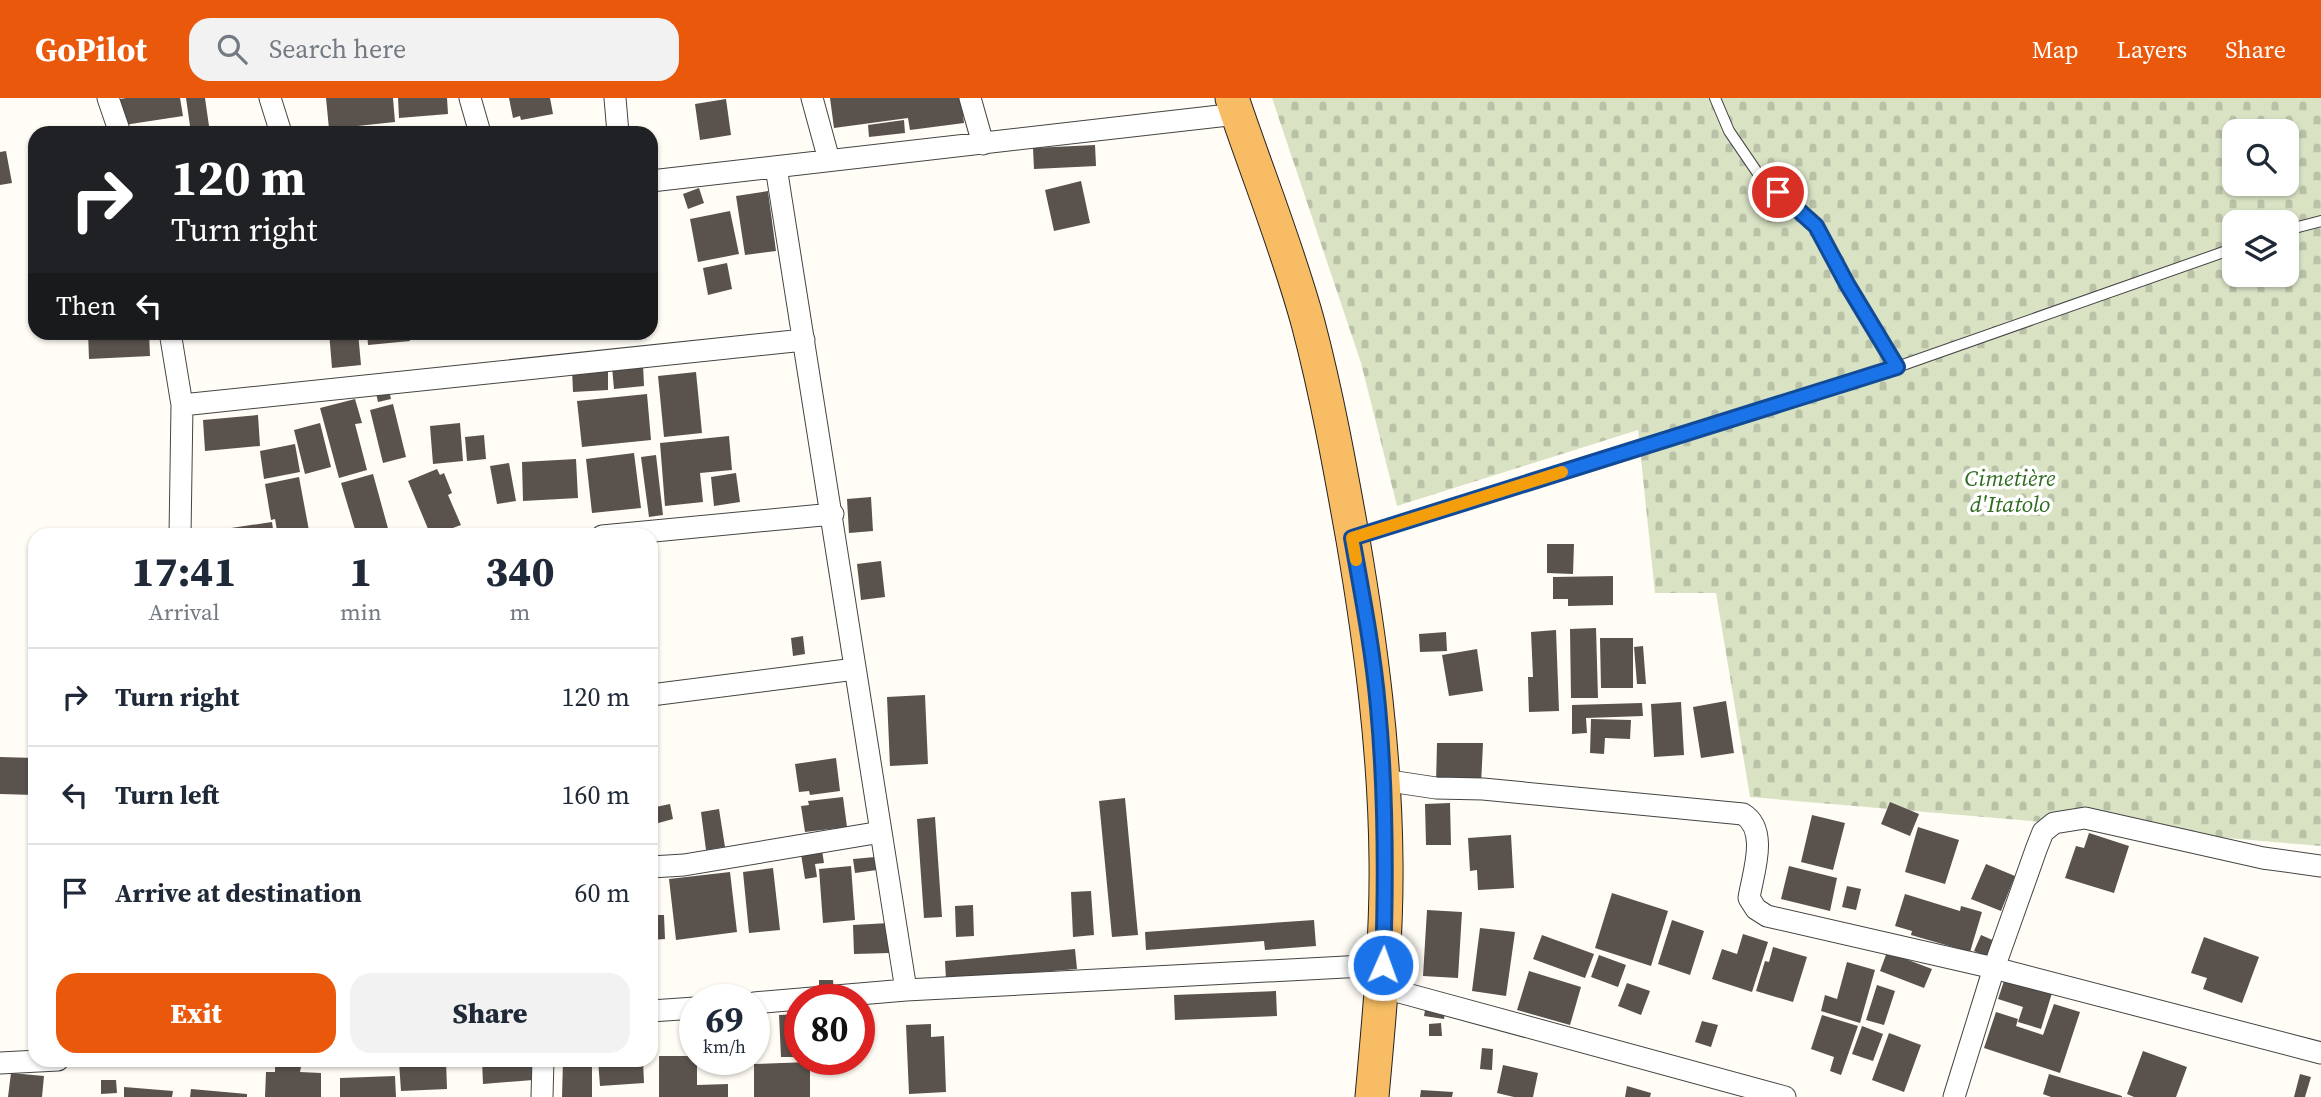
<!DOCTYPE html>
<meta charset="utf-8">
<style>
:root{--surface:#fff;--page:#f2f2f3;--text:#1f2937;--muted:#747a83;--line:#e0e1e3;--accent:#ea580c}
body{margin:0;font-family:"Source Serif 4",serif;background:var(--page);color:var(--text);height:100vh;display:flex;flex-direction:column;font-size:26px;white-space:nowrap}
*{box-sizing:border-box;margin:0}
p{font-size:23px;color:var(--muted)}
.icon{flex:none;width:38px;height:38px;fill:none;stroke:currentColor;stroke-width:2;stroke-linecap:round;stroke-linejoin:round}
.map{position:relative;flex:1;overflow:hidden}
.details{position:absolute;left:28px;top:430px;width:630px;height:539px;display:flex;flex-direction:column;background:var(--surface);border-radius:21px;box-shadow:0 2px 5px #0004}
.details>*{flex:none}
.top-card{position:absolute;left:28px;top:28px;width:630px;height:214px;border-radius:21px;box-shadow:0 2px 5px #0004;background:#202124;color:#fff;overflow:hidden}
.tools{position:absolute;left:2222px;top:21px;display:grid;gap:14px}
.tools a{display:grid;place-items:center;width:77px;height:77px;border-radius:14px;background:var(--surface);box-shadow:0 2px 5px #0004;font-size:35px}
.speed{position:absolute;left:679px;top:886px;display:flex;gap:14px;font-size:35px;font-weight:700;text-align:center}
.speed>*{display:grid;place-content:center;width:91px;height:91px;border-radius:50%;background:var(--surface);box-shadow:0 2px 5px #0004;line-height:1}
.speed small{font-size:18px;font-weight:400}
.speed .limit{border:10px solid #d22;background:#fff;color:#111}
.pin{position:absolute;display:grid;place-items:center;width:60px;height:60px;color:#fff;margin:-30px;border:4px solid #fff;border-radius:50%;box-shadow:0 2px 7px #0007}
.me{position:absolute;width:77px;margin:-38px;rotate:2deg;stroke-linejoin:round;filter:drop-shadow(0 0 5px #0008)}
.turn{display:flex;align-items:center;gap:24px;height:147px;padding:0 28px;font-size:32px}
.turn .icon{width:91px;height:91px;stroke-width:2.5}
.turn b{display:block;font-size:49px;line-height:60px}
.then{display:flex;align-items:center;height:66px;padding:0 28px;background:#0003;gap:14px;font-size:26px}
.eta{display:flex;justify-content:space-evenly;align-items:center;height:119px;text-align:center}
.eta b{font-size:42px;font-weight:800;line-height:49px}
.primary-button{display:flex;gap:14px;margin-top:auto;padding:14px 28px}
.primary-button a{flex:1;height:80px;border-radius:21px;background:var(--accent);color:#fff;font-size:28px;font-weight:800;line-height:80px;text-align:center}
.primary-button a+a{background:var(--page);color:var(--text)}
ul{padding:0;list-style:none}
li{display:flex;align-items:center;gap:21px;height:98px;padding:0 28px;border-top:2px solid var(--line)}
li div{flex:1}
li b{display:block;font-size:26px}
li em{font-style:normal}
header{display:flex;align-items:center;gap:42px;box-sizing:border-box;height:98px;padding:0 35px;background:var(--accent);color:#fff}
header strong{font-size:33px}
nav{display:flex;gap:38px;margin-inline-start:auto;font-size:24px}
.search{width:490px;height:63px;background:var(--page);display:flex;align-items:center;gap:18px;box-sizing:border-box;padding:0 24px;border-radius:21px;color:var(--muted);font-size:26px}
.map>svg:first-child{display:block}
</style>
<header>
<strong>GoPilot</strong>
<div class="search"><svg class="icon" aria-label="search" viewBox="0 0 24 24"><circle cx="10" cy="10" r="6"/><path d="M15 15l6 6"/></svg>Search here</div>
<nav><a>Map</a><a>Layers</a><a>Share</a></nav>
</header>
<div class="map">
<svg width="2321" height="999" viewBox="0 0 2321 999">
<defs>
<pattern id="cemetery-stones" width="16" height="16" patternUnits="userSpaceOnUse" patternTransform="scale(1.75)"><rect width="16" height="16" fill="#d9e3c4"/><path d="M2 7V4a2 2 0 0 1 4 0v3zM10 15v-3a2 2 0 0 1 4 0v3z" fill="#b9c2a7"/></pattern>
</defs>
<rect width="100%" height="100%" fill="#fffdf5"/>
<path fill="url(#cemetery-stones)" fill-rule="evenodd" d="M 1272,0 L 2321,0 L 2321,748 L 1750,699 L 1716,495 L 1655,495 L 1638,332 L 1397,408 L 1361,265 ZM 2235,33 L 2287,33 L 2287,86 L 2235,86 ZM 2235,124 L 2287,124 L 2287,177 L 2235,177 Z"/>
<path fill="#5a524d" d="M 126,0 L 180,0 L 183,18 L 124,27 L 120,1 Z
M 186,0 L 205,0 L 210,35 L 191,35 Z
M 326,0 L 393,0 L 395,24 L 329,31 Z
M 398,0 L 447,0 L 448,16 L 399,20 Z
M 509,0 L 550,0 L 553,16 L 521,22 L 520,18 L 513,20 Z
M 830,0 L 961,0 L 964,25 L 910,32 L 908,20 L 834,30 Z
M 726,1 L 731,37 L 700,42 L 695,6 Z
M 904,22 L 905,35 L 869,39 L 868,27 Z
M 1095,47 L 1096,68 L 1034,71 L 1033,50 Z
M 6,53 L 12,85 L 0,87 L 0,54 Z
M 1081,83 L 1090,125 L 1054,133 L 1045,92 Z
M 699,90 L 704,105 L 688,111 L 683,96 Z
M 768,93 L 776,153 L 745,157 L 736,98 Z
M 730,113 L 739,156 L 698,164 L 690,121 Z
M 651,135 L 653,135 L 657,174 L 651,175 Z
M 727,165 L 732,191 L 708,197 L 703,170 Z
M 88,234 L 149,234 L 150,258 L 89,261 Z
M 329,234 L 358,234 L 361,267 L 332,270 Z
M 367,234 L 409,234 L 410,243 L 368,247 Z
M 643,266 L 644,288 L 614,291 L 612,269 Z
M 608,270 L 608,292 L 573,294 L 572,271 Z
M 696,274 L 702,335 L 664,339 L 658,278 Z
M 389,292 L 391,301 L 378,304 L 376,295 Z
M 647,296 L 651,342 L 582,349 L 577,303 Z
M 355,301 L 362,325 L 355,326 L 367,372 L 339,380 L 320,310 Z
M 393,306 L 406,359 L 383,365 L 370,312 Z
M 258,317 L 260,348 L 205,353 L 203,322 Z
M 320,325 L 331,369 L 305,376 L 294,332 Z
M 460,325 L 463,363 L 433,366 L 430,328 Z
M 484,337 L 486,361 L 467,363 L 465,339 Z
M 729,338 L 732,372 L 700,375 L 703,404 L 665,408 L 660,345 Z
M 295,346 L 300,374 L 264,381 L 260,353 Z
M 634,355 L 641,410 L 592,415 L 586,361 Z
M 656,357 L 663,417 L 649,419 L 641,359 Z
M 576,361 L 578,400 L 523,403 L 522,364 Z
M 509,365 L 516,403 L 497,406 L 490,368 Z
M 437,371 L 440,377 L 444,375 L 452,395 L 448,397 L 461,427 L 431,438 L 408,383 Z
M 736,375 L 740,404 L 714,408 L 711,379 Z
M 373,376 L 389,434 L 376,438 L 357,438 L 341,385 Z
M 299,379 L 310,438 L 278,438 L 275,421 L 271,422 L 265,386 Z
M 871,399 L 873,433 L 849,435 L 847,401 Z
M 272,424 L 274,438 L 211,438 L 211,433 Z
M 1547,446 L 1574,446 L 1573,476 L 1547,475 Z
M 881,463 L 885,499 L 861,502 L 857,466 Z
M 1613,478 L 1613,507 L 1568,508 L 1568,501 L 1553,501 L 1553,479 Z
M 1596,530 L 1598,600 L 1571,600 L 1570,531 Z
M 651,532 L 654,532 L 657,578 L 651,578 Z
M 1556,532 L 1559,613 L 1529,614 L 1528,579 L 1533,579 L 1531,534 Z
M 1446,534 L 1447,553 L 1420,554 L 1419,536 Z
M 803,538 L 805,556 L 793,558 L 791,540 Z
M 1600,540 L 1633,540 L 1633,590 L 1601,590 Z
M 1643,548 L 1646,586 L 1637,586 L 1634,549 Z
M 1477,551 L 1483,593 L 1449,598 L 1442,557 Z
M 925,597 L 928,666 L 890,668 L 887,599 Z
M 1726,603 L 1734,655 L 1701,660 L 1693,609 Z
M 1681,604 L 1684,657 L 1654,659 L 1651,606 Z
M 1642,605 L 1643,618 L 1586,620 L 1587,635 L 1572,636 L 1572,607 Z
M 1591,621 L 1631,622 L 1630,641 L 1605,640 L 1604,656 L 1590,655 Z
M 1437,645 L 1483,645 L 1481,687 L 1436,686 Z
M 655,656 L 657,676 L 651,677 L 651,657 Z
M 0,659 L 35,660 L 35,697 L 0,696 Z
M 836,660 L 840,693 L 810,697 L 809,693 L 799,694 L 795,666 Z
M 843,699 L 847,729 L 805,734 L 801,708 L 809,707 L 808,703 Z
M 1125,700 L 1138,837 L 1112,839 L 1099,703 Z
M 1890,704 L 1919,716 L 1910,738 L 1881,726 Z
M 1450,705 L 1451,747 L 1426,747 L 1425,706 Z
M 670,706 L 673,721 L 651,727 L 651,710 Z
M 719,711 L 725,749 L 706,752 L 701,714 Z
M 1812,717 L 1845,725 L 1833,772 L 1801,764 Z
M 935,719 L 942,819 L 924,820 L 917,721 Z
M 1918,729 L 1959,742 L 1945,786 L 1905,774 Z
M 2089,735 L 2129,748 L 2114,795 L 2065,780 L 2076,748 L 2084,750 Z
M 1511,737 L 1514,790 L 1478,792 L 1477,772 L 1470,773 L 1468,740 Z
M 822,752 L 824,765 L 815,766 L 817,779 L 805,781 L 801,756 Z
M 875,759 L 877,772 L 855,775 L 853,761 Z
M 1986,766 L 2015,778 L 2001,813 L 1971,801 Z
M 851,768 L 855,822 L 823,825 L 819,771 Z
M 1789,768 L 1837,780 L 1830,813 L 1781,801 Z
M 773,770 L 780,832 L 749,835 L 743,774 Z
M 730,774 L 737,834 L 676,842 L 669,781 Z
M 1847,788 L 1861,791 L 1856,812 L 1842,809 Z
M 1091,793 L 1094,837 L 1073,839 L 1071,794 Z
M 1612,795 L 1668,813 L 1651,868 L 1595,850 Z
M 1905,796 L 1960,813 L 1961,808 L 1982,814 L 1970,854 L 1911,837 L 1912,833 L 1895,828 Z
M 973,807 L 974,838 L 956,839 L 955,808 Z
M 1427,812 L 1462,814 L 1458,880 L 1423,878 Z
M 651,817 L 664,817 L 665,841 L 651,842 Z
M 1314,822 L 1316,848 L 1265,852 L 1264,843 L 1146,852 L 1145,834 Z
M 1672,822 L 1704,833 L 1690,877 L 1658,866 Z
M 889,825 L 890,855 L 854,856 L 853,827 Z
M 1480,830 L 1515,834 L 1506,898 L 1472,893 Z
M 1743,836 L 1768,844 L 1752,894 L 1712,881 L 1722,851 L 1737,856 Z
M 1542,837 L 1594,856 L 1585,880 L 1533,861 Z
M 1981,837 L 1997,844 L 1990,860 L 1974,853 Z
M 2204,839 L 2259,859 L 2242,905 L 2203,891 L 2207,880 L 2191,875 Z
M 1773,849 L 1807,859 L 1793,904 L 1756,893 L 1765,863 L 1769,864 Z
M 1075,851 L 1077,871 L 946,882 L 945,863 Z
M 1887,854 L 1932,871 L 1924,890 L 1880,873 Z
M 1599,857 L 1626,867 L 1618,889 L 1591,879 Z
M 1847,864 L 1875,872 L 1860,925 L 1821,913 L 1825,897 L 1837,901 Z
M 1529,873 L 1581,889 L 1570,927 L 1517,912 Z
M 2005,880 L 2052,895 L 2041,931 L 2018,924 L 2023,909 L 1998,901 Z
M 819,882 L 833,882 L 834,895 L 819,895 Z
M 1627,885 L 1650,893 L 1641,917 L 1618,908 Z
M 1877,887 L 1895,893 L 1884,927 L 1866,922 Z
M 1276,893 L 1277,918 L 1175,922 L 1174,897 Z
M 1426,906 L 1446,909 L 1444,921 L 1424,918 Z
M 2054,906 L 2080,914 L 2060,975 L 1984,950 L 1996,914 L 2018,921 L 2016,928 L 2043,937 Z
M 800,916 L 800,959 L 781,959 L 779,917 Z
M 1822,917 L 1858,928 L 1841,977 L 1830,973 L 1834,959 L 1811,951 Z
M 1702,923 L 1718,927 L 1711,949 L 1695,944 Z
M 1441,925 L 1442,938 L 1429,938 L 1429,926 Z
M 931,926 L 931,939 L 944,938 L 946,994 L 909,996 L 906,927 Z
M 1862,928 L 1883,936 L 1873,963 L 1852,956 Z
M 1889,935 L 1921,947 L 1904,994 L 1872,982 Z
M 1482,950 L 1493,951 L 1492,972 L 1480,971 Z
M 2143,953 L 2187,969 L 2176,999 L 2134,999 L 2127,996 Z
M 659,958 L 695,958 L 697,961 L 697,987 L 728,986 L 728,999 L 659,999 Z
M 446,962 L 447,991 L 401,993 L 399,964 Z
M 482,962 L 532,962 L 533,982 L 483,986 Z
M 563,962 L 592,962 L 592,999 L 562,999 Z
M 598,962 L 643,962 L 644,985 L 600,988 Z
M 810,964 L 810,999 L 754,999 L 754,966 Z
M 1503,967 L 1538,975 L 1533,999 L 1514,999 L 1497,995 Z
M 275,968 L 301,969 L 300,974 L 321,975 L 321,999 L 265,999 L 266,974 L 275,974 Z
M 11,975 L 44,978 L 42,999 L 8,999 Z
M 2049,976 L 2122,998 L 2122,999 L 2051,999 L 2043,996 Z
M 2300,976 L 2311,979 L 2305,999 L 2294,999 Z
M 395,978 L 396,999 L 340,999 L 340,980 Z
M 101,982 L 116,982 L 117,995 L 101,996 Z
M 1627,988 L 1651,995 L 1650,999 L 1625,999 Z
M 124,989 L 173,993 L 172,999 L 124,999 Z
M 191,991 L 247,996 L 247,999 L 190,999 Z
M 1421,992 L 1453,994 L 1452,999 L 1420,999 Z"/>
<g fill="none" stroke-linecap="round" stroke-linejoin="round">
<defs>
<path id="service" d="M 1715,0 L 1729,33 L 1759,77 L 1816,128 L 1847,186 L 1897,269
M 2287,132 L 2321,123
M 1355,439 L 1897,269 L 2235,150"/>
<path id="minor" d="M 108,0 L 120,35
M 270,0 L 281,35
M 470,0 L 480,35
M 615,0 L 618,35
M 812,0 L 829,62
M 970,0 L 983,46
M 776,69 L 906,892
M 651,83 L 1237,16
M 170,234 L 182,307 L 180,438
M 182,307 L 804,242
M 602,438 L 833,416
M 651,597 L 855,571
M 1383,682 L 1436,690 L 1483,691 L 1743,716 C 1769,732 1753,775 1749,800 L 1756,811 L 1767,818 L 1994,870 L 2321,955
M 651,769 L 684,767 L 881,734
M 1381,889 L 1785,999
M 754,905 L 906,892 L 1383,867
M 651,913 L 695,910
M 0,965 L 58,962
M 542,999 L 543,962
M 1954,999 L 1994,870 L 2037,749 L 2043,734 L 2054,725 L 2085,720 L 2263,760 L 2321,768"/>
<path id="trunk" d="M 1232,0 C 1257,75 1287,148 1308,225 C 1327,297 1340,369 1353,442 C 1371,548 1385,654 1386,762 C 1387,841 1379,920 1372,999"/>
</defs>
<use href="#service" stroke="#444" stroke-width="12"/>
<use href="#minor" stroke="#444" stroke-width="23"/>
<use href="#trunk" stroke="#222" stroke-width="35"/>
<use href="#service" stroke="#fff" stroke-width="10"/>
<use href="#minor" stroke="#fff" stroke-width="21"/>
<use href="#trunk" stroke="#f7bc64" stroke-width="33"/>
</g>
<g fill="none" stroke-linecap="round" stroke-linejoin="round">
<defs>
<path id="route" d="M 1383,867 C 1386,781 1386,695 1378,609 C 1373,552 1362,496 1352,440 L 1897,269 L 1847,186 L 1816,128 L 1778,94"/>
</defs>
<use href="#route" stroke="#114b97" stroke-width="18"/>
<use href="#route" stroke="#1a73e8" stroke-width="12"/>
<path stroke="#f59e0b" stroke-width="12" d="M 1356,462 L 1352,440 L 1562,374"/>
</g>
<g text-anchor="middle" dominant-baseline="central" stroke-width="7" stroke-linejoin="round" paint-order="stroke">
<g font-size="23" font-style="italic" fill="#2f6b1f" stroke="#fff">
<text x="2010" y="380">Cimetière<tspan x="2010" dy="26">d'Itatolo</tspan></text>
</g>
</g>
</svg>
<div class="tools">
<a><svg class="icon" aria-label="search" viewBox="0 0 24 24"><circle cx="10" cy="10" r="6"/><path d="M15 15l6 6"/></svg></a>
<a><svg class="icon" aria-label="layers" viewBox="0 0 24 24"><path d="M12 4l9 5-9 5-9-5zM3 14l9 5 9-5"/></svg></a>
</div>
<div class="speed"><div>69<small>km/h</small></div><div class="limit">80</div></div>
<div class="pin" style="left:1778px;top:94px;background:#d93025"><svg class="icon" aria-label="arrive" viewBox="0 0 24 24"><path d="M6 21V4h12l-3 4 3 4H6"/></svg></div>
<svg class="me" style="left:1383px;top:867px" viewBox="-20 -20 40 40"><circle r="17" fill="#1a73e8" stroke="#fff" stroke-width="3"/><path d="M0-11L8 9 0 5-8 9z" fill="#fff"/></svg>
<div class="top-card">
<div class="turn"><svg class="icon" aria-label="right" viewBox="0 0 24 24"><path d="M7 20v-9h11M14 6l5 5-5 5"/></svg><div><b>120 m</b>Turn right</div></div>
<div class="then">Then<svg class="icon" aria-label="left" viewBox="0 0 24 24"><path d="M17 20v-9H6M10 6l-5 5 5 5"/></svg></div>
</div>
<section class="details">
<div class="eta">
<div><b>17:41</b><p>Arrival</p></div>
<div><b>1</b><p>min</p></div>
<div><b>340</b><p>m</p></div>
</div>
<ul>
<li><svg class="icon" aria-label="right" viewBox="0 0 24 24"><path d="M7 20v-9h11M14 6l5 5-5 5"/></svg><div><b>Turn right</b></div><em>120 m</em></li>
<li><svg class="icon" aria-label="left" viewBox="0 0 24 24"><path d="M17 20v-9H6M10 6l-5 5 5 5"/></svg><div><b>Turn left</b></div><em>160 m</em></li>
<li><svg class="icon" aria-label="arrive" viewBox="0 0 24 24"><path d="M6 21V4h12l-3 4 3 4H6"/></svg><div><b>Arrive at destination</b></div><em>60 m</em></li>
</ul>
<div class="primary-button"><a>Exit</a><a>Share</a></div>
</section>
</div>
